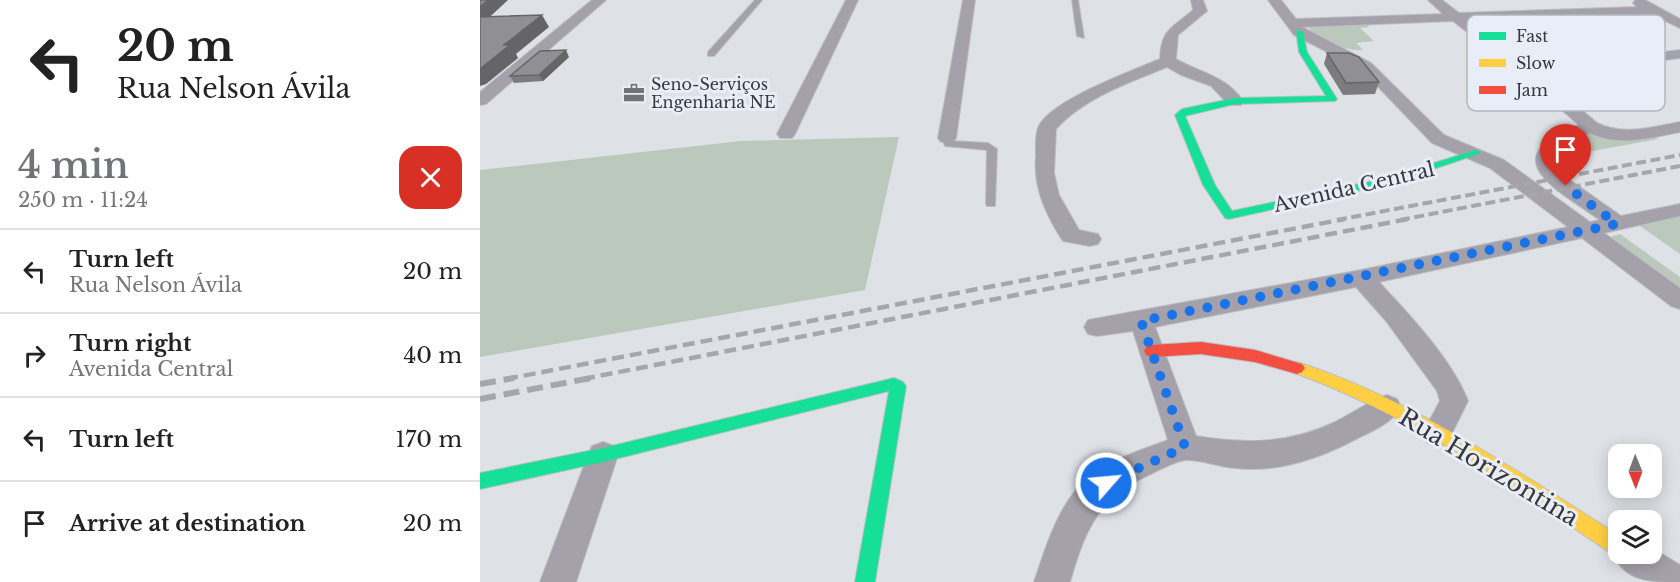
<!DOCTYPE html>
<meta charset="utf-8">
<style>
:root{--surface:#fff;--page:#f2f2f2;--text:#222;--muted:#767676;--line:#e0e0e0;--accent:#717377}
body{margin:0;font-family:"Libre Baskerville",serif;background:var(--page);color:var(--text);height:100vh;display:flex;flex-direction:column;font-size:22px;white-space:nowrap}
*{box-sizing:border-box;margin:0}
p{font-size:20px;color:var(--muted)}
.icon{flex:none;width:33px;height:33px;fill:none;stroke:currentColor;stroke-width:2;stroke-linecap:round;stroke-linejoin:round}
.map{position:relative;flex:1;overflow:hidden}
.side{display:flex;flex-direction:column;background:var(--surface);width:480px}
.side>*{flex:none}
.banner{background:#fff;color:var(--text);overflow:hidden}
.needle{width:39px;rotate:179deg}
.buttons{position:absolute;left:1128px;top:444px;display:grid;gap:12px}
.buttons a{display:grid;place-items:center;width:54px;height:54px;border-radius:12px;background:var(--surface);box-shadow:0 3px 15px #0003;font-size:30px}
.pin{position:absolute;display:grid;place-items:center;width:51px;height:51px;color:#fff;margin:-62px -26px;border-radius:50% 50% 50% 0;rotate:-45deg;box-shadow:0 0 6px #0007}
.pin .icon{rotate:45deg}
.me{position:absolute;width:66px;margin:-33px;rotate:63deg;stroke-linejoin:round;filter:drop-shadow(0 0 4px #0008)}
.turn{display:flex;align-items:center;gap:21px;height:126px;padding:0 18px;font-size:27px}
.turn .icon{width:78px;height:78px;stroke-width:2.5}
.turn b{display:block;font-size:42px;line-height:51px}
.round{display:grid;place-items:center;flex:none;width:63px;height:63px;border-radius:18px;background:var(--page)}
.headline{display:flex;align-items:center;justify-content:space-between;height:102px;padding:0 18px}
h1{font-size:36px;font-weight:600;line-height:45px;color:var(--accent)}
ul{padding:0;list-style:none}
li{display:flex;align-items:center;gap:18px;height:84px;padding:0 18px;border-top:2px solid var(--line)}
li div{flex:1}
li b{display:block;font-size:22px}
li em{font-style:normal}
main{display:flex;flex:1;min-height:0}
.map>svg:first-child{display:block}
</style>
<main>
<section class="side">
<div class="banner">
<div class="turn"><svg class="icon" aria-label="left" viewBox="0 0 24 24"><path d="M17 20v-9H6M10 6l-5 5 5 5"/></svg><div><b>20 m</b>Rua Nelson Ávila</div></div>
</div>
<div class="headline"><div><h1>4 min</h1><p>250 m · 11:24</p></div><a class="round" style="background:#d93025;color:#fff"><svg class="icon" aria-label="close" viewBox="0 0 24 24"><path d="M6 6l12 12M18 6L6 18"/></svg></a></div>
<ul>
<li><svg class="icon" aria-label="left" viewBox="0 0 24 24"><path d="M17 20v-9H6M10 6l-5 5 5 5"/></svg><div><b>Turn left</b><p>Rua Nelson Ávila</p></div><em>20 m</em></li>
<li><svg class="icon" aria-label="right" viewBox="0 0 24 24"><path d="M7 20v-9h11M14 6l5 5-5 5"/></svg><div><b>Turn right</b><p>Avenida Central</p></div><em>40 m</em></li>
<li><svg class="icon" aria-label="left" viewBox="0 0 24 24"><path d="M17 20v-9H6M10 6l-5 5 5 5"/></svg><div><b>Turn left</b></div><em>170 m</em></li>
<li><svg class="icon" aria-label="arrive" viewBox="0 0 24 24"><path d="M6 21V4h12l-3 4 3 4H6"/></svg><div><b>Arrive at destination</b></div><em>20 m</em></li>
</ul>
</section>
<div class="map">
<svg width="1200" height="582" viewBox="0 0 1200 582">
<rect width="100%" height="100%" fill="#dee1e6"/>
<path fill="#bbc9bc" d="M 886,24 L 889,27 L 880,28 L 894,41 L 876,43 L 883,50 C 869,52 838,40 829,28 L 831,26 Z
M 1109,132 L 1172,135 L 1178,139 L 1080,157 L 1078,160 L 1087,166 L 1070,170 L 1062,151 Z
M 419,137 L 385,290 L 0,357 L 0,170 L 261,141 Z
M 1200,215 L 1200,254 L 1157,224 Z
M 1140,234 L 1200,277 L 1200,287 L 1130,237 Z"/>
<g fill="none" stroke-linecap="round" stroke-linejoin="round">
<defs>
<path id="lane" d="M 275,0 L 282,0 L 234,56 L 228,56 L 228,52 Z
M 592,0 L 598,0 L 604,38 L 597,36 Z
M 467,135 L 470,136 L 472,141 L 508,143 L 517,149 L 515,206 L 507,206 L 506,204 L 507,150 L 465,146 L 462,138 Z"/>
<path id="street" d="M 112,0 L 126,0 L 6,104 L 0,105 L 0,92 Z
M 366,0 L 378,0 L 315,134 L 312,138 L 300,138 L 297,134 Z
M 483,0 L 495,0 L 476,138 L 473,142 L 461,142 L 458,138 Z
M 711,0 L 723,0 L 727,11 L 698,35 L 696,59 C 721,73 746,76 763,101 L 761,105 L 749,105 L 731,86 L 701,75 L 687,67 C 649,83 605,97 576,129 L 574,173 L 579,195 L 599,230 L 618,234 L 621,239 L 618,244 L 610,246 L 583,241 C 566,215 553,187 556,156 C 556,147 555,136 558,128 C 568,101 654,70 680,59 C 681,28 693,28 713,10 Z
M 788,0 L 801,0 L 816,19 L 963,14 L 948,0 L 962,0 L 979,13 L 1157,7 L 1153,3 L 1155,0 L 1165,0 L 1200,19 L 1200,28 L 1171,14 L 990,21 L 1052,68 L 1200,50 L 1200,58 L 1062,76 L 1117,123 C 1144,136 1172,127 1200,122 L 1200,132 C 1170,138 1139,147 1110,133 C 1095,139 1066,150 1077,171 L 1141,216 L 1200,204 L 1200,216 L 1124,233 L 1200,288 L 1200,309 L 1191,306 L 1102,238 L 899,282 C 929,314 973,361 988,401 L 967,443 L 957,447 L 947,443 L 942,434 L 960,401 L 957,391 L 906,321 L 876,287 L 675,327 L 716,436 C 765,444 807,444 853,423 C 871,414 888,402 907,395 L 917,399 L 921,407 C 913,422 893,431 878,438 C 841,458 797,473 755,468 C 741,467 718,459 705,460 C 694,462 681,469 671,474 C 618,497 605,530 590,582 L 554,582 C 566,547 579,501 609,477 C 632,459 661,450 688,440 L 653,331 L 617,336 L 608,334 L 604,327 L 608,320 L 881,270 L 1088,227 L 1010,168 L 952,143 L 881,69 L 814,35 ZM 973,21 L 1043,76 L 1099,125 C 1011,158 1078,190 1120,220 L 1110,222 L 1024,160 L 964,135 L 891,63 L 822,27 Z
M 123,442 L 134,446 L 138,455 L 96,582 L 60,582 L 108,455 L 112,446 Z
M 1138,542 L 1138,554 L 1172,554 L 1172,548 L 1200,565 L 1200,582 C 1172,582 1145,582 1133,554 Z"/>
<path id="fast" d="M 816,30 L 823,32 L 827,52 L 857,99 L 855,101 L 755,104 L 705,116 L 735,185 L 752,211 L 902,179 L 996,150 L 1001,153 L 909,184 L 749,219 L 745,218 L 723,185 L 695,115 L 702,109 L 755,98 L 846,96 L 819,52 Z
M 414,378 L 423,382 L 426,386 L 395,582 L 375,582 L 409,391 L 123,462 L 0,489 L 0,473 L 123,448 Z"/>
<path id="slow" d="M 817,362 C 934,400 1035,470 1138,535 L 1138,554 L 1142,554 L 1138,555 L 1131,553 C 1028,484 929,414 812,372 L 809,368 L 812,364 Z"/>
<path id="jam" d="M 721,342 L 775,350 L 822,364 L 825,368 L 822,372 L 817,374 L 775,362 L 721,354 L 671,357 L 666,355 L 664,351 L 666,347 L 671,345 Z"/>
</defs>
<use href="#lane" stroke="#bdbfc3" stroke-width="2"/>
<use href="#street" stroke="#bdbfc3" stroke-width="2"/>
<use href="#fast" stroke="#bdbfc3" stroke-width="2"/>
<use href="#slow" stroke="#bdbfc3" stroke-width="2"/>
<use href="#jam" stroke="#bdbfc3" stroke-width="2"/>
<use href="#lane" fill="#a5a1ab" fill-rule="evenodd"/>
<use href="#street" fill="#a5a1ab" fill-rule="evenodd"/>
<use href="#fast" fill="#16e098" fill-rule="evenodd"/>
<use href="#slow" fill="#ffcf43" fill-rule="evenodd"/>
<use href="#jam" fill="#f24e42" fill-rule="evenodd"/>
<path stroke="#a7a6ab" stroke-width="4" stroke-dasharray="10 4.5" stroke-linecap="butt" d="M 857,220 L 1200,155
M 920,220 L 1200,166"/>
<path stroke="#a7a6ab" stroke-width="4.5" stroke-dasharray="12 6" stroke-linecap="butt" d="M 26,379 L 865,219
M 103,379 L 928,219"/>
<path stroke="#a7a6ab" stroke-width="6" stroke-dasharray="16 8" stroke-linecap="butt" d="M 0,384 L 34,378
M 0,399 L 111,378"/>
</g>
<path fill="#7c7c7f" d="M 847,53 L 899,82 L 895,94 L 863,95 L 844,64 Z
M 89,57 L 63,81 L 34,83 L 30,76 Z"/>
<path fill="#656568" d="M 8,0 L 28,0 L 0,26 L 0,7 Z
M 62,15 L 69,27 L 36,54 L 38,58 L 6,84 L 0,86 L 0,69 L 24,45 Z
M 86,50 L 89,57 L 63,81 L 59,75 Z"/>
<path fill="#909094" stroke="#656568" stroke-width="1.5" d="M 0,0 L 8,0 L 0,7 Z
M 62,15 L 24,45 L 30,45 L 0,69 L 0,17 Z
M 86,50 L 59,75 L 30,76 L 60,51 Z
M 847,53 L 869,53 L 879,57 L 899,82 L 866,83 Z"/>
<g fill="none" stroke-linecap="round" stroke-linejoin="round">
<path stroke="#1a73e8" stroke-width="10" stroke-dasharray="0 18" d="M 626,483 L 705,447 L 661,321 L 1137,224 L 1086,186"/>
</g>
<defs>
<symbol id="office-bare" viewBox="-9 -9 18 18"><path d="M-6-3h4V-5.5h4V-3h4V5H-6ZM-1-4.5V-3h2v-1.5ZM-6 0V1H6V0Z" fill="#717377" stroke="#e8edf7" stroke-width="2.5" paint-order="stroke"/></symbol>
</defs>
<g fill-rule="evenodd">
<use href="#office-bare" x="139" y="78" width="30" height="30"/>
</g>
<g text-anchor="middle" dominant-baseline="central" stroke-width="6" stroke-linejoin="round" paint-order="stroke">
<g font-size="16" fill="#36383b" stroke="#e8edf7" text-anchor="start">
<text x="171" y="84">Seno-Serviços<tspan x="171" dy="18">Engenharia NE</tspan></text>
</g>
<g font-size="20" fill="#36383b" stroke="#e8edf7">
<text transform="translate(874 187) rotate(-13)">Avenida Central</text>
</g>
<g font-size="24" fill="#36383b" stroke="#e8edf7">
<text transform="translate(1009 467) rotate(31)">Rua Horizontina</text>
</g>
</g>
<rect x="987" y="15" width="198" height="96" rx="9" fill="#e8edf7" stroke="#b3b7bf" stroke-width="1.5"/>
<rect x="999" y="32" width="27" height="8" fill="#16e098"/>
<rect x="999" y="59" width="27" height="8" fill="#ffcf43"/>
<rect x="999" y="86" width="27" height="8" fill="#f24e42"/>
<g font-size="16" fill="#36383b">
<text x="1036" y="42">Fast</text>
<text x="1036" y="69">Slow</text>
<text x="1036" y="96">Jam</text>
</g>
</svg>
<div class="buttons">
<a><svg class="needle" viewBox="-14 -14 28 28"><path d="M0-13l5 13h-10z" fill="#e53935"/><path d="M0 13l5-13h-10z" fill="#767676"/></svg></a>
<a><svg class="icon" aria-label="layers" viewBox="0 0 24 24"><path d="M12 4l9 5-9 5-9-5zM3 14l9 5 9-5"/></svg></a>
</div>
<div class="pin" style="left:1086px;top:186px;background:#d93025"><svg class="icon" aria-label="arrive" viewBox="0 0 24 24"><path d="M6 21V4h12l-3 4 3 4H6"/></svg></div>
<svg class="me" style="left:626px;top:483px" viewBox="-20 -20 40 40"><circle r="17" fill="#1a73e8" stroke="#fff" stroke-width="3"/><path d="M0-11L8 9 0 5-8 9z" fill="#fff"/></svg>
</div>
</main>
